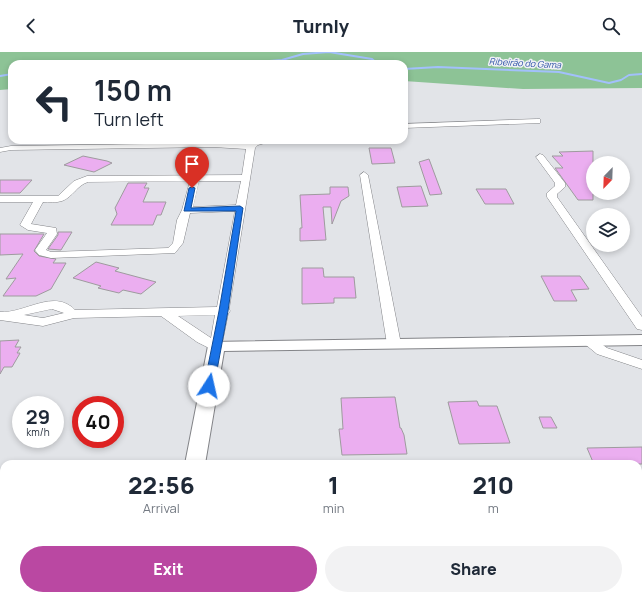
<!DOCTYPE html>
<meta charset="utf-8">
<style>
:root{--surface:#fff;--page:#f2f2f3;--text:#1f2937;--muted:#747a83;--accent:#ba48a2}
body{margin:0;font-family:Manrope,sans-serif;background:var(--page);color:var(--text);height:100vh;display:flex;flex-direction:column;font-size:15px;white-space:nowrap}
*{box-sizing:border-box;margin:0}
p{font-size:13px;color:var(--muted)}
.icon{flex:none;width:22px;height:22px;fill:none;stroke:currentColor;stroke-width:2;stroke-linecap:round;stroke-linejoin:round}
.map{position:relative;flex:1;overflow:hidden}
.panel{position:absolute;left:0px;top:408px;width:642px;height:140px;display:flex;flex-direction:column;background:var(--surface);border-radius:12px 12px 0 0;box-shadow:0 2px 6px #0003}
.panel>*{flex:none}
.top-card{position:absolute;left:8px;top:8px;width:400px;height:84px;border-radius:12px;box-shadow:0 2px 6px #0003;background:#fff;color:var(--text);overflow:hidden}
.needle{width:26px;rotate:203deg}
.controls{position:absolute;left:586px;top:104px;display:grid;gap:8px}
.controls a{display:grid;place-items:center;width:44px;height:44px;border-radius:50%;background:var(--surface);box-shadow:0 2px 6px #0003;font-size:20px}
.speed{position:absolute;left:12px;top:344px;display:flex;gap:8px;font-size:20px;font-weight:700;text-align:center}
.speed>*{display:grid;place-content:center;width:52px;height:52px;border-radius:50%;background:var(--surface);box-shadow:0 2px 6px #0003;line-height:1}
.speed small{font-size:10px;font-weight:400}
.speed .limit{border:6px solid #d22;background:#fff;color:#111}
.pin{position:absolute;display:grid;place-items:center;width:34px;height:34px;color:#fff;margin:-41px -17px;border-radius:50% 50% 50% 0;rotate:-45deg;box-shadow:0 0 4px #0007}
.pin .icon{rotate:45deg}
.me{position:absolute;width:44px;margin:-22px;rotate:10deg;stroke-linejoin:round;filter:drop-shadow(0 0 3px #0008)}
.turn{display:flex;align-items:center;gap:14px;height:84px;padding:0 20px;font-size:18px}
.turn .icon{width:52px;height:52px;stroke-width:2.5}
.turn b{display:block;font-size:28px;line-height:34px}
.eta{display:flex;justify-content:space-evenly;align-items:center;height:68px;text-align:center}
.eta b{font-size:24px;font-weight:800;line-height:28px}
.cta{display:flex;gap:8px;margin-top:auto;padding:8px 20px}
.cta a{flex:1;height:46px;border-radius:24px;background:var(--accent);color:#fff;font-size:16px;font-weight:800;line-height:46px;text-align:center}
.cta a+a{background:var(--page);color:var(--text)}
header{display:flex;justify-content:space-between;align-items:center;height:52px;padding:0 20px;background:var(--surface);font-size:18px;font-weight:800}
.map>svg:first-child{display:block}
</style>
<header><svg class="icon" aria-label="back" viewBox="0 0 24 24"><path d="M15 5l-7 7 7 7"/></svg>Turnly<svg class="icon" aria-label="search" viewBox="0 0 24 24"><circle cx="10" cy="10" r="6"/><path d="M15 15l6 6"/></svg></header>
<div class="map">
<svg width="642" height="548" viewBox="0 0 642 548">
<rect width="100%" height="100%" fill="#e2e4e8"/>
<path fill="#8dc396" d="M 0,0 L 642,0 L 642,36 L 523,37 L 404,29 L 404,12 L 12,12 L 12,37 L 0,38 Z"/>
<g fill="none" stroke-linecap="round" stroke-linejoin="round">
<path stroke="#a2c0fb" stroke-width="2" d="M 234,12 L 282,8 L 303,2 L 329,0 L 372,7 L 378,12
M 404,17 L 438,15 L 559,20 L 609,31 L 621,28 L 629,23 L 642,22
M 0,24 L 12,22"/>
</g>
<path fill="#ebaef0" stroke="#9e9b9e" d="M 369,96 L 391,96 L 395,111 L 372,112 Z
M 593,99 L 593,148 L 578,148 L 555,116 L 563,116 L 552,104 L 563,104 L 559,100 Z
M 83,104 L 107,109 L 112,111 L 94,120 L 64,113 Z
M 429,107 L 442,142 L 430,143 L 419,110 Z
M 0,128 L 32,128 L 20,141 L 0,141 Z
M 128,131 L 147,131 L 144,136 L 149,136 L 143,150 L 166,150 L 161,163 L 157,163 L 153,173 L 111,173 L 117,162 L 115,156 Z
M 421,134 L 428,154 L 402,155 L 397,135 Z
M 330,135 L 348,135 L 349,144 L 341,149 L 332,172 L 331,155 L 323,155 L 326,188 L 300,189 L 300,176 L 302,176 L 300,143 L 330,142 Z
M 476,137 L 506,137 L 514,152 L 485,152 Z
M 58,180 L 72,180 L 61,198 L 48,197 L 58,183 Z
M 0,182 L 44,182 L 34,199 L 39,204 L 56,207 L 53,211 L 66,211 L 51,237 L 36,244 L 3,244 L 16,226 L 6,227 L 23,202 L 0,203 Z
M 96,210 L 119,216 L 115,219 L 156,230 L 141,242 L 123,238 L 119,241 L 98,236 L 101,234 L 73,226 Z
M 302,216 L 323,216 L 324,225 L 354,225 L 356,246 L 334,246 L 334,251 L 302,252 Z
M 541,224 L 580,224 L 589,237 L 571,238 L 577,249 L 554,249 Z
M 19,288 L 15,295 L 21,295 L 17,301 L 20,301 L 19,303 L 12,315 L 4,315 L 0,322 L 0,289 Z
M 395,345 L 400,376 L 401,376 L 404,383 L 407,402 L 342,403 L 339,377 L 343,377 L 341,346 Z
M 477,349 L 479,354 L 497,354 L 510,391 L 459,392 L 448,350 Z
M 539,365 L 551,365 L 557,376 L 543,376 Z
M 642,395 L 642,412 L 609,412 L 608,410 L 593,410 L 587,396 Z"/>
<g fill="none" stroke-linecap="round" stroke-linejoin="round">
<defs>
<path id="minor" d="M 537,67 L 540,67 L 540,71 L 404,76 L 404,72 Z
M 258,88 L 275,88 L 258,93 L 255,96 L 229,257 L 230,259 L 228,262 L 221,297 L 211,297 L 197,290 L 161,264 L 74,266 L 43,274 L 0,268 L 0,260 C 24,262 54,236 75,258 L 217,255 L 235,159 L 190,161 L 183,191 L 175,201 L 51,206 L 39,203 L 35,198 L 47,181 L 28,178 L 20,173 L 33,150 L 0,150 L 0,144 L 58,144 L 74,129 L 87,124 L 242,123 L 246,97 L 213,95 L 11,98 L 0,100 L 0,96 L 11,94 L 213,91 L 249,92 L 252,89 ZM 190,129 L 182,158 L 177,168 L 173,191 L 168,196 L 51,200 L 46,198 L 57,182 L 56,176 L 31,172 L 43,150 C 49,150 56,151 62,149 C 73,145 77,133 88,130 ZM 199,129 L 241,129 L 236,153 L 193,155 ZM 52,257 L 64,261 L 43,266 L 24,263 ZM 215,263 L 211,286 L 178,264 Z
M 540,102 L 543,103 L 565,131 L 565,135 L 557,142 L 557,145 L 642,265 L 642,278 L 637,277 L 547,145 L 547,141 L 555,134 L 555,131 L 536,105 Z
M 364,120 L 368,123 L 401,292 L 399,295 L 389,295 L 387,292 L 360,123 Z
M 587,284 L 592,285 L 607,296 L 642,308 L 642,317 L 597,302 L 580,288 L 582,285 Z
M 0,447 L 4,447 L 4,461 L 0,461 Z"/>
<path id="tertiary" d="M 642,283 L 642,293 L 224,299 L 205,412 L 185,412 L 208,294 L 210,290 Z
M 158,544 L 182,544 L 183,548 L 157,548 Z"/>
</defs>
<use href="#minor" stroke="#838488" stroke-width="1"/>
<use href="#tertiary" stroke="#838488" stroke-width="2"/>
<use href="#minor" fill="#fff" fill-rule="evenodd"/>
<use href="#tertiary" fill="#fff" fill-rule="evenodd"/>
</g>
<path fill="#1a73e8" stroke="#114b97" d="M 192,135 L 195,136 L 191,156 L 240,154 L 243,156 L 228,259 L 214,334 L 209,337 L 204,334 L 219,259 L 236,159 L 184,159 L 189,136 Z"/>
<g text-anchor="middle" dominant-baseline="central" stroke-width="3" stroke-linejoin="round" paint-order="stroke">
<g font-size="9" font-style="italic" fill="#2c51a5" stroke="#f0f1f5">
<text transform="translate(525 11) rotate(3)">Ribeirão do Gama</text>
</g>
</g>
</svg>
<div class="controls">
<a><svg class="needle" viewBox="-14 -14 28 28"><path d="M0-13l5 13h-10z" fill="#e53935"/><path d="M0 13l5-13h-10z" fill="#747a83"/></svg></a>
<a><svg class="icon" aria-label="layers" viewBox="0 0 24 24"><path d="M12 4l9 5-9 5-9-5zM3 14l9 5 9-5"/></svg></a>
</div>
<div class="speed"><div>29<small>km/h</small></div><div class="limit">40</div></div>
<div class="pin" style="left:192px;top:136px;background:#d93025"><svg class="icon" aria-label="arrive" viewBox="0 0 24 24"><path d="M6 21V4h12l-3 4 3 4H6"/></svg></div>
<svg class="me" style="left:209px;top:334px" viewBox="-20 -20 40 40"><circle r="19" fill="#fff"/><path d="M0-13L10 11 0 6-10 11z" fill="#1a73e8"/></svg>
<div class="top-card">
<div class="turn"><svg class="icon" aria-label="left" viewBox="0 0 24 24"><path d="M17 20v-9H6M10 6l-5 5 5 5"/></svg><div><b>150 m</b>Turn left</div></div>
</div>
<section class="panel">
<div class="eta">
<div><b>22:56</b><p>Arrival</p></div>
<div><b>1</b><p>min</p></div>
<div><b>210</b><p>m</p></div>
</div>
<div class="cta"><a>Exit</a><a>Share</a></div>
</section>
</div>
